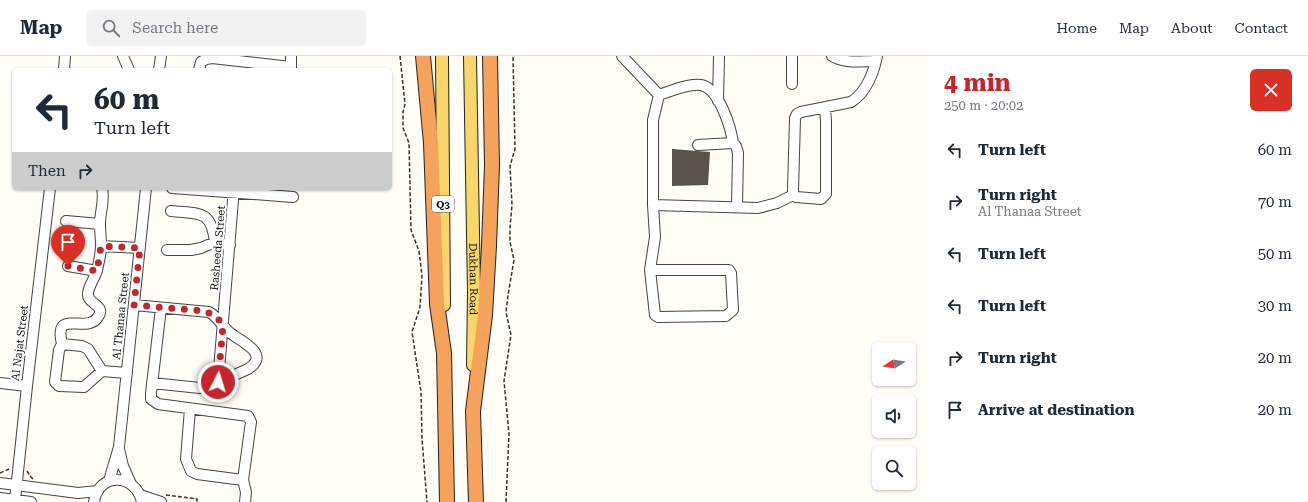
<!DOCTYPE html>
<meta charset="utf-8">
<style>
:root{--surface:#fff;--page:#f2f2f3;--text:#1f2937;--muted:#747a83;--line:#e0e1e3;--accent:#c4262e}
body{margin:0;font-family:"Roboto Serif",serif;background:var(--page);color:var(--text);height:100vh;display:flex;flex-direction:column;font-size:15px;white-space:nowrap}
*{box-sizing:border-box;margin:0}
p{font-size:13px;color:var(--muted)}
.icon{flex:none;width:22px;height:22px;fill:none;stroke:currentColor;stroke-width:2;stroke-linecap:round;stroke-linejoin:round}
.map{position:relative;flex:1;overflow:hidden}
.sheet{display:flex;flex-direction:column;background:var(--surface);width:380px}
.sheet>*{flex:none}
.guide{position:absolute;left:12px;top:12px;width:380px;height:122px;border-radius:6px;box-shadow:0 1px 3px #0004;background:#fff;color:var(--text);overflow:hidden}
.needle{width:26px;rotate:258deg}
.tools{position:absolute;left:872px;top:286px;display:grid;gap:8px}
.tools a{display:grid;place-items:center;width:44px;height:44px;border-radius:6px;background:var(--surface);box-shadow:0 1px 3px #0004;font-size:20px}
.pin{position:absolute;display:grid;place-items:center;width:34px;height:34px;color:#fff;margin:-41px -17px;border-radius:50% 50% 50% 0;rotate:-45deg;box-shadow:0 0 4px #0007}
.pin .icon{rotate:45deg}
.me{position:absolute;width:44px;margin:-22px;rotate:5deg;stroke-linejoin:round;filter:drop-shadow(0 0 3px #0008)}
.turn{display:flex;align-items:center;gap:14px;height:84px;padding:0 16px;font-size:18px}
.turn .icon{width:52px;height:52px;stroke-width:2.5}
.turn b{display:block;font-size:28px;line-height:34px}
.then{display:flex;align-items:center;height:38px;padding:0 16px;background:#0003;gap:8px;font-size:15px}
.round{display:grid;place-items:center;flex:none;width:42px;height:42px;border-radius:6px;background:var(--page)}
.headline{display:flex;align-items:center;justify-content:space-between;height:68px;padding:0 16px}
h1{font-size:24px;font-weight:700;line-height:30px;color:var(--accent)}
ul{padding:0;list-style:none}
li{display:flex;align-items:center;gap:12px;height:52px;padding:0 16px}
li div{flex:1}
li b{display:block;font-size:15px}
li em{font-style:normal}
header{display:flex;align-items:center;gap:24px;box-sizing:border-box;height:56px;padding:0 20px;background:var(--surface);border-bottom:1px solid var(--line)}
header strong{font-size:19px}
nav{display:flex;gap:22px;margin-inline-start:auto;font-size:14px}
.search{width:280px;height:36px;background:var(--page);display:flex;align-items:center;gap:10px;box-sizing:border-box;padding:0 14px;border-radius:6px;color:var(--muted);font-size:15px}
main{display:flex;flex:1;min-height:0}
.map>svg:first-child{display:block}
</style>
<header>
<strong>Map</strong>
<div class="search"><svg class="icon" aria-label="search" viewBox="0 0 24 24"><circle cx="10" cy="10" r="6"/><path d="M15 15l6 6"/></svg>Search here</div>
<nav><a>Home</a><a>Map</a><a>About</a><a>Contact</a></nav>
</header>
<main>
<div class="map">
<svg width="928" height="446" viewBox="0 0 928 446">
<rect width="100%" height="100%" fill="#fffdf5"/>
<path fill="#5a524d" d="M 672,93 L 710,96 L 708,129 L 672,130 Z"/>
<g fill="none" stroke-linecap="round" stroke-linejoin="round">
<defs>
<path id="minor" d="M 123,0 L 129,14
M 291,0 L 291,14
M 622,0 L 659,39 L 653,64 L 653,149 L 655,181 L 650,214 L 655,259 L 658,261 L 726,260 L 733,254 L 731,217 L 729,214 L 650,214
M 832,0 C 845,8 861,5 876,5
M 64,14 L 65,0
M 159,14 L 161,0
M 199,14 L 201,6 L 206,3 L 212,2 L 291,11
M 792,28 L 792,0
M 659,39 C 671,35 689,27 701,29 C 719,32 731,72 733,87
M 718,45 L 719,0
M 825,52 L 826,65 L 826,138 L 821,143 L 796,141 L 793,139 L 793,134 L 795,62 L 797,58 L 801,56 L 851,46 C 866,37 874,16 877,0
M 698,89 L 733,87 L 736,90 L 738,97 L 737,151
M 102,132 C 105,144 100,156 100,168 C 100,175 101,183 101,190 C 101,197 99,206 97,214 C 95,222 89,229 88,237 C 86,248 107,249 98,261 C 87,279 53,251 62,288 L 82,290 L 88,293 L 102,315
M 172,132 L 293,141
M 653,149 L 758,152 L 777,147 L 793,139
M 171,155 C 199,158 211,153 215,186
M 66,165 L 100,168
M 101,190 L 140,192
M 167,194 L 191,194 L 201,192 L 215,186 L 230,189
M 68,210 L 97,215
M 134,249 L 209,256 C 218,261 221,269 229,276 C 239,285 272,297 248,313 L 212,329 L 200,332 L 152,327
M 161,252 L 151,337 L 151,343 L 158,348 L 248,360 L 251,366 L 243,424 L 246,436 L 245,446
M 62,288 L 59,294 L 55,326 L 59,330 L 84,331 L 102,315 L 127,317
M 218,326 L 234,132
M 0,327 L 27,330
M 190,353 L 186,403 L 191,415 L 197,418 L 243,424
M 119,393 L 123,410 L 131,428
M 109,425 L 119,391 L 146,132
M 0,427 L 78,437 L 98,435
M 140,439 L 161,446
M 0,442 L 31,446
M 15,444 L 27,330 L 50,132
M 94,446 C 98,416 136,417 142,446"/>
<g id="major">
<path d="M 442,0 L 444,249"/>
<path id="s1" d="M 470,0 L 474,236 L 473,309"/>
</g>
<path id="highway" d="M 423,0 L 431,87 L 437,248 L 444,297 L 447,446
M 476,446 L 473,355 L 485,259 L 489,190 L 492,109 L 490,0"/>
</defs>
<use href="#minor" stroke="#444" stroke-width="12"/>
<use href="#major" stroke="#222" stroke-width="14"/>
<use href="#highway" stroke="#222" stroke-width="16"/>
<path stroke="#333" stroke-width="1.5" stroke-dasharray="4 2" stroke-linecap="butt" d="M 400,0 L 405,48 L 403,56 L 403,72 L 409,87 L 411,174 L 419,195 L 422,220 L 420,251 L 412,276 L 421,336 L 422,383 L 427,446
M 27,415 L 30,420 L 33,423
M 0,417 L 9,413
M 166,439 L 197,443 L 197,446
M 506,446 L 509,378 L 504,325 L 511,279 L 506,256 L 508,239 L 514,204 L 510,186 L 510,171 L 512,149 L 510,110 L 515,93 L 513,0"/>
<use href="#minor" stroke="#fff" stroke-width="10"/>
<use href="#major" stroke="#f9d66b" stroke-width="12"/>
<use href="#highway" stroke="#f5a25d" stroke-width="14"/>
</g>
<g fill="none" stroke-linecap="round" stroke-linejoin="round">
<path stroke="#c4262e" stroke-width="7" stroke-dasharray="0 12.6" d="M 68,210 L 97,215 L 101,190 L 140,192 L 134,249 L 205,255 L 217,261 L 223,270 L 218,326"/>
</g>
<g text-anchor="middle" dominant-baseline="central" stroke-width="4" stroke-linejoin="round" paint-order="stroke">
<rect fill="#fff" stroke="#585858" stroke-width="1" x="432" y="140" width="22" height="16" rx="3"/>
<g font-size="10" font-weight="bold" fill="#111">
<text x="443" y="148">Q3</text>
</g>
<g font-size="11" fill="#111" stroke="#fff">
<text transform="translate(218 192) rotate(-85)">Rasheeda Street</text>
<text stroke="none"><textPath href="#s1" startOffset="223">Dukhan Road</textPath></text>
<text transform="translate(121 260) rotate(-84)">Al Thanaa Street</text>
<text transform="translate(20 287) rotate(-83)">Al Najat Street</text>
</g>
</g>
</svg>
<div class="tools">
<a><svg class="needle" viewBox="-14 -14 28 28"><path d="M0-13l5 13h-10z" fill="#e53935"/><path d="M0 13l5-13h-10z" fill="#747a83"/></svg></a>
<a><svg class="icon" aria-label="sound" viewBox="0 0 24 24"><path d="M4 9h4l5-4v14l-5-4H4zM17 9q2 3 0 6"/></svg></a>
<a><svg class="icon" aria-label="search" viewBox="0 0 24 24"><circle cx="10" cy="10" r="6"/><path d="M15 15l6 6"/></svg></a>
</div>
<div class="pin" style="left:68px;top:210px;background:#d93025"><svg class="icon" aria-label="arrive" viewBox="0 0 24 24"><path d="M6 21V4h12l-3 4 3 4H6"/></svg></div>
<svg class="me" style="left:218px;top:326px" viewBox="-20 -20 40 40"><circle r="17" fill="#c4262e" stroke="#fff" stroke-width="3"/><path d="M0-11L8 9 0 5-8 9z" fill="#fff"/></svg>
<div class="guide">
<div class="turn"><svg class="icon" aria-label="left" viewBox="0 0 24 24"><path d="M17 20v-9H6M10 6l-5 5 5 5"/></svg><div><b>60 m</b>Turn left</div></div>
<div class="then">Then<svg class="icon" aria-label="right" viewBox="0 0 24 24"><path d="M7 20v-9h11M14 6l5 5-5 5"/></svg></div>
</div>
</div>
<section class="sheet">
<div class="headline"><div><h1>4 min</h1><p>250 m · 20:02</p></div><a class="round" style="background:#d93025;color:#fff"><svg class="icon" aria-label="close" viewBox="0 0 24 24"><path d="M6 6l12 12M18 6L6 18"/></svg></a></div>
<ul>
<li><svg class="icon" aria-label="left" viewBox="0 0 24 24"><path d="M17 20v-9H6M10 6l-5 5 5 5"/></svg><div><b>Turn left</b></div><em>60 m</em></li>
<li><svg class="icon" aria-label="right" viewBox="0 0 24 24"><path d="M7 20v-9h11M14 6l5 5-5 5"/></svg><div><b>Turn right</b><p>Al Thanaa Street</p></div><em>70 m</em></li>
<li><svg class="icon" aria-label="left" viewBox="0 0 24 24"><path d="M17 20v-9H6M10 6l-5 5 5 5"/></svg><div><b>Turn left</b></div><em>50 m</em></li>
<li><svg class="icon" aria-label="left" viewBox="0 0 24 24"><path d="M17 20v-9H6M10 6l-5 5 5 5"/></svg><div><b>Turn left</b></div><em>30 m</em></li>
<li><svg class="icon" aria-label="right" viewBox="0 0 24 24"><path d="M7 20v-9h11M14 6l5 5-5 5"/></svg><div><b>Turn right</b></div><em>20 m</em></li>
<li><svg class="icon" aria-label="arrive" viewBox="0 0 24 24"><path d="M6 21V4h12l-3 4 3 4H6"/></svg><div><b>Arrive at destination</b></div><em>20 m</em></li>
</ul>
</section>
</main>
